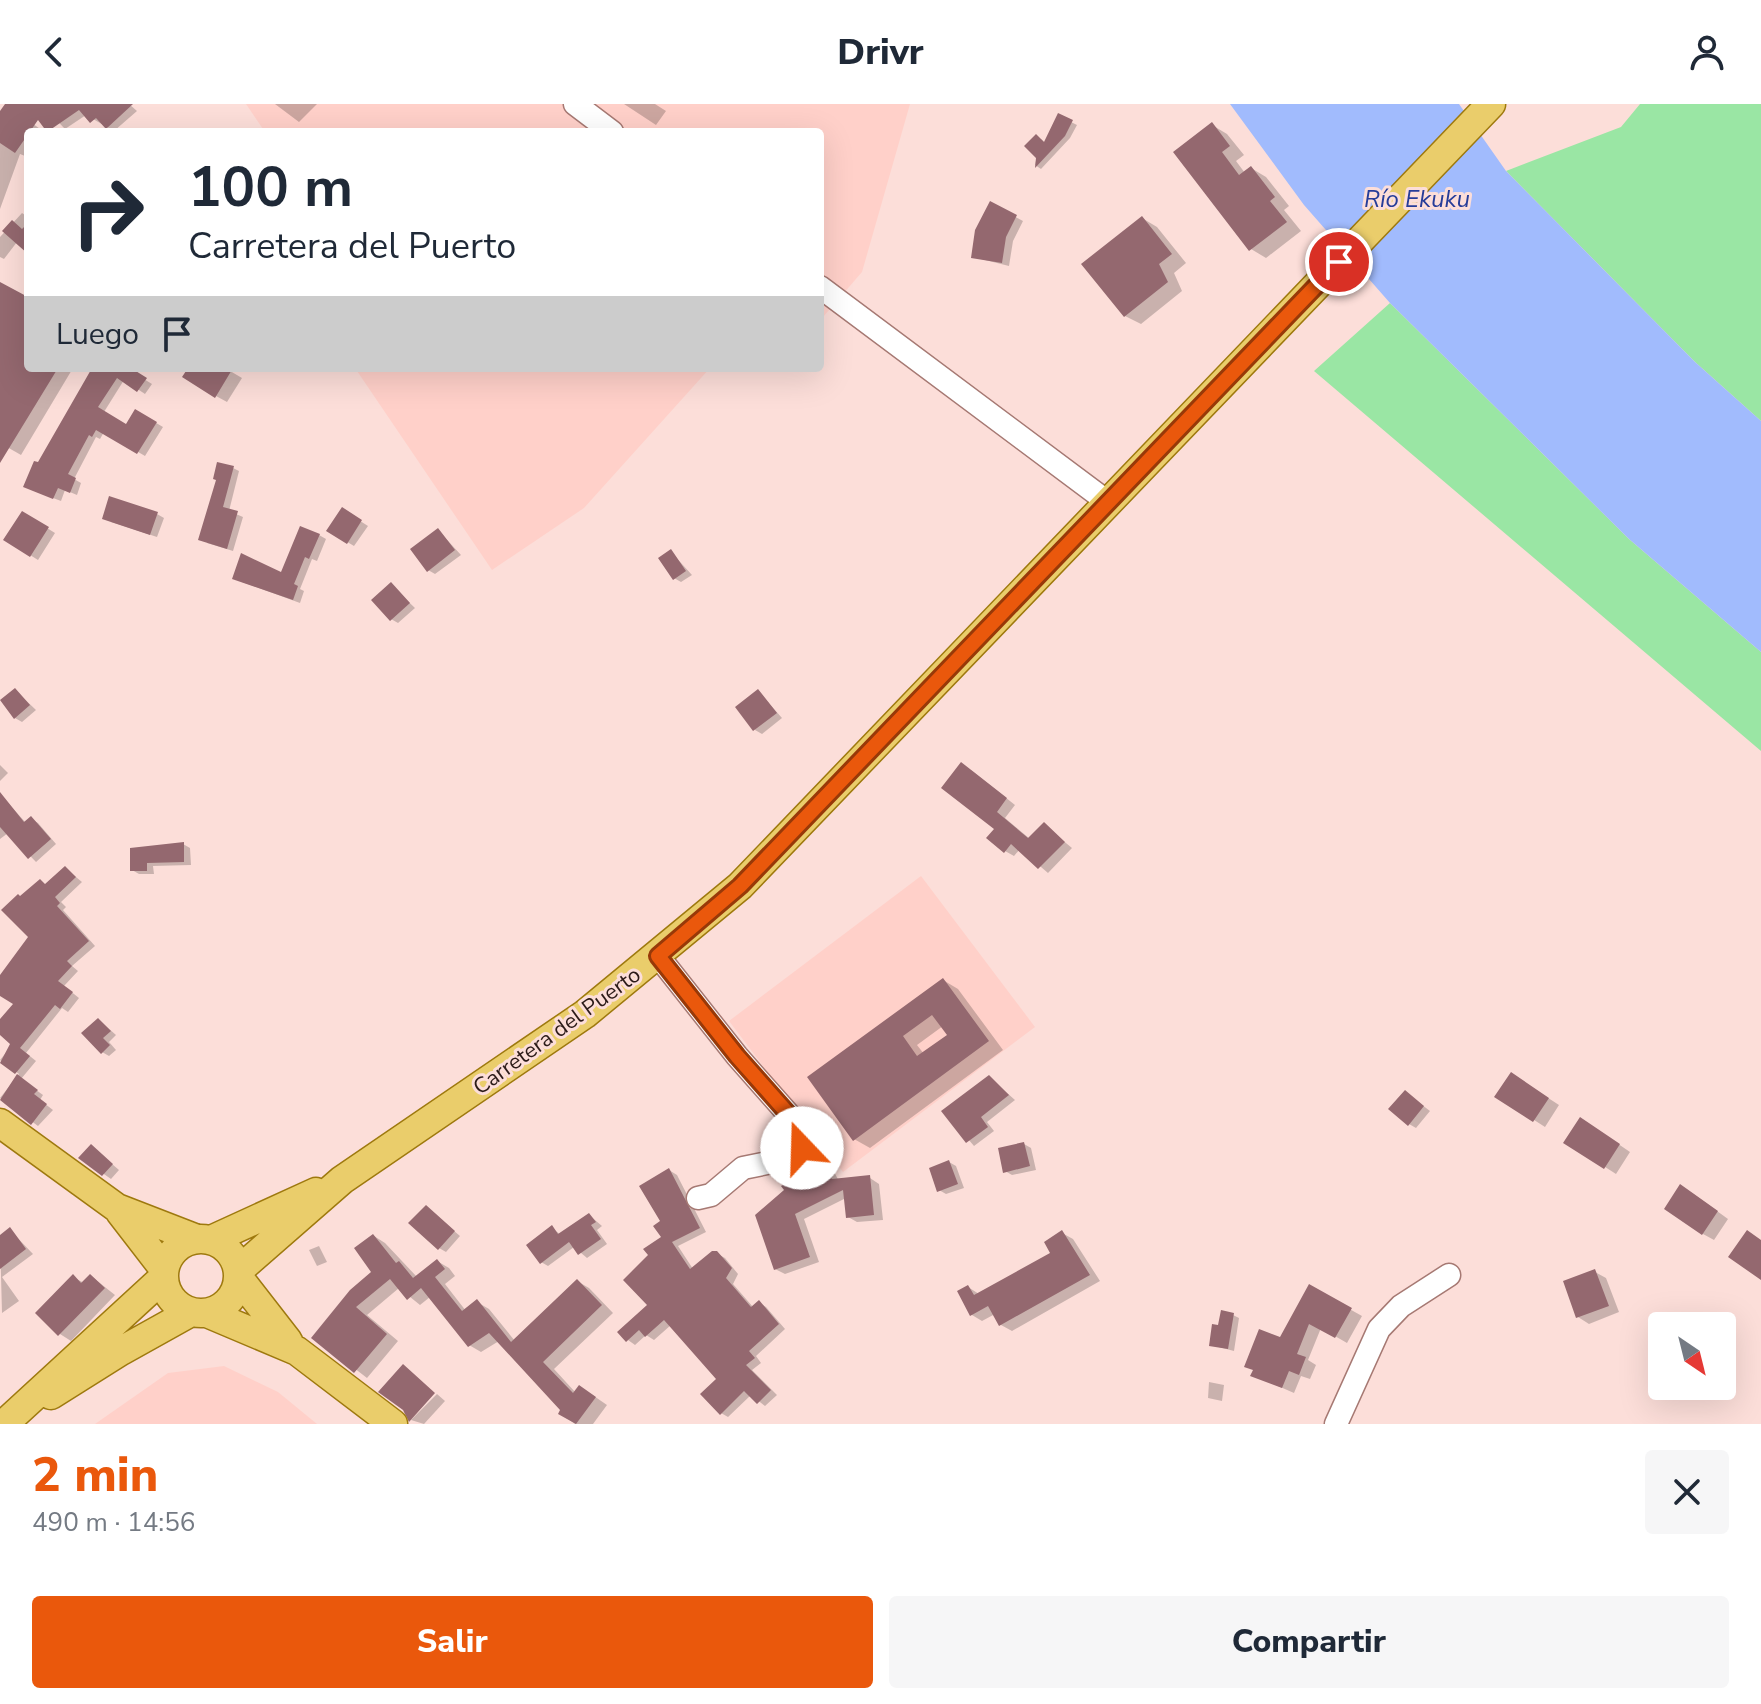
<!DOCTYPE html>
<html lang="es">
<meta charset="utf-8">
<style>
:root{--surface:#fff;--page:#f6f6f7;--text:#1f2937;--muted:#747a83;--accent:#ea580c}
body{margin:0;font-family:"Nunito Sans",sans-serif;background:var(--page);color:var(--text);height:100vh;display:flex;flex-direction:column;font-size:30px;white-space:nowrap}
*{box-sizing:border-box;margin:0}
p{font-size:26px;color:var(--muted)}
.icon{flex:none;width:44px;height:44px;fill:none;stroke:currentColor;stroke-width:2;stroke-linecap:round;stroke-linejoin:round}
.map{position:relative;height:1320px;overflow:hidden}
.panel{display:flex;flex-direction:column;background:var(--surface);flex:1}
.panel>*{flex:none}
.banner{position:absolute;left:24px;top:24px;width:800px;height:244px;border-radius:8px;box-shadow:0 8px 32px #0002;background:#fff;color:var(--text);overflow:hidden}
.needle{width:52px;rotate:145deg}
.controls{position:absolute;left:1648px;top:1208px;display:grid;gap:16px}
.controls a{display:grid;place-items:center;width:88px;height:88px;border-radius:8px;background:var(--surface);box-shadow:0 8px 32px #0002;font-size:40px}
.pin{position:absolute;display:grid;place-items:center;width:68px;height:68px;color:#fff;margin:-34px;border:4px solid #fff;border-radius:50%;box-shadow:0 2px 8px #0007}
.me{position:absolute;width:88px;margin:-44px;rotate:339deg;stroke-linejoin:round;filter:drop-shadow(0 0 6px #0008)}
.turn{display:flex;align-items:center;gap:28px;height:168px;padding:0 32px;font-size:36px}
.turn .icon{width:104px;height:104px;stroke-width:2.5}
.turn b{display:block;font-size:56px;line-height:68px}
.then{display:flex;align-items:center;height:76px;padding:0 32px;background:#0003;gap:16px;font-size:30px}
.round{display:grid;place-items:center;flex:none;width:84px;height:84px;border-radius:8px;background:var(--page)}
.headline{display:flex;align-items:center;justify-content:space-between;height:136px;padding:0 32px}
h1{font-size:48px;font-weight:800;line-height:60px;color:var(--accent)}
.action{display:flex;gap:16px;margin-top:auto;padding:16px 32px}
.action a{flex:1;height:92px;border-radius:8px;background:var(--accent);color:#fff;font-size:32px;font-weight:800;line-height:92px;text-align:center}
.action a+a{background:var(--page);color:var(--text)}
header{display:flex;justify-content:space-between;align-items:center;height:104px;padding:0 32px;background:var(--surface);font-size:36px;font-weight:800}
.map>svg:first-child{display:block}
</style>
<header><svg class="icon" aria-label="back" viewBox="0 0 24 24"><path d="M15 5l-7 7 7 7"/></svg>Drivr<svg class="icon" aria-label="person" viewBox="0 0 24 24"><circle cx="12" cy="8" r="4"/><path d="M4 21q1-7 8-7t8 7"/></svg></header>
<div class="map">
<svg width="1761" height="1320" viewBox="0 0 1761 1320">
<rect width="100%" height="100%" fill="#fcded9"/>
<path fill="#ffd0c9" d="M 246,0 L 910,0 L 862,168 L 823,213 L 820,211 L 820,28 L 265,28 Z
M 355,264 L 710,264 L 584,404 L 492,466 Z
M 921,772 L 1035,923 L 843,1068 L 729,917 Z
M 224,1262 L 278,1288 L 317,1320 L 95,1320 L 168,1269 Z"/>
<path fill="#9ae6a4" d="M 1640,0 L 1761,0 L 1761,317 L 1695,258 L 1506,67 L 1621,23 Z
M 1390,199 L 1629,435 L 1761,548 L 1761,647 L 1314,267 Z"/>
<path fill="#a1bbfd" d="M 1230,0 L 1459,0 L 1506,67 L 1695,258 L 1761,317 L 1761,548 L 1629,435 L 1390,199 L 1304,101 Z"/>
<path fill="#0003" fill-rule="evenodd" d="M 41,0 L 129,0 L 137,7 L 114,27 L 86,11 L 65,25 Z
M 275,0 L 317,0 L 299,18 Z
M 624,0 L 655,0 L 666,7 L 656,21 Z
M 15,7 L 43,27 L 28,28 L 28,48 L 25,52 L 20,50 L 0,105 L 0,10 Z
M 1059,12 L 1077,21 L 1070,34 L 1041,65 L 1035,61 L 1041,35 L 1045,39 Z
M 1212,21 L 1227,30 L 1244,51 L 1236,57 L 1245,69 L 1251,64 L 1266,73 L 1289,102 L 1284,106 L 1301,127 L 1266,154 L 1251,145 Z
M 991,100 L 1023,117 L 1013,137 L 1009,162 L 973,153 Z
M 22,109 L 28,113 L 28,150 L 17,138 L 4,155 L 0,153 L 0,133 Z
M 1142,114 L 1157,123 L 1186,159 L 1174,169 L 1182,187 L 1141,220 L 1125,212 Z
M 0,180 L 28,195 L 28,264 L 73,264 L 21,351 L 0,339 Z
M 94,264 L 126,264 L 152,280 L 145,290 L 124,276 L 104,308 L 127,322 L 136,307 L 163,323 L 145,352 L 104,328 L 100,335 L 96,333 L 74,375 L 81,379 L 77,391 L 65,386 L 61,397 L 32,386 L 39,361 Z
M 191,264 L 225,264 L 242,274 L 227,298 L 216,292 Z
M 233,364 L 239,367 L 229,407 L 243,413 L 233,447 L 207,439 Z
M 343,406 L 368,422 L 354,442 L 329,427 Z
M 23,409 L 55,429 L 38,456 L 6,436 Z
M 157,410 L 164,414 L 157,433 L 111,418 Z
M 438,426 L 461,451 L 435,470 L 428,466 Z
M 319,431 L 326,435 L 317,457 L 312,455 L 300,485 L 304,487 L 300,499 L 242,478 L 282,471 Z
M 671,448 L 692,471 L 681,478 L 674,474 Z
M 391,481 L 415,504 L 398,519 L 391,515 Z
M 15,586 L 36,606 L 22,618 L 15,614 Z
M 758,587 L 782,614 L 762,630 L 755,626 Z
M 0,661 L 8,669 L 0,677 Z
M 971,666 L 1015,701 L 1005,714 L 1030,735 L 1044,721 L 1072,744 L 1048,769 L 1020,745 L 1014,752 L 1005,747 Z
M 0,690 L 26,719 L 31,715 L 38,719 L 56,740 L 36,758 L 8,729 L 0,735 Z
M 183,740 L 190,744 L 191,761 L 153,762 L 154,770 L 139,770 L 132,766 Z
M 65,764 L 82,778 L 61,798 L 66,803 L 63,806 L 95,842 L 72,862 L 78,867 L 64,882 L 79,894 L 68,908 L 62,904 L 26,949 L 36,957 L 21,975 L 43,991 L 40,996 L 53,1006 L 38,1022 L 0,994 L 19,970 L 0,956 L 13,940 L 0,928 L 0,918 L 16,900 L 0,889 L 0,875 L 30,833 L 47,781 Z
M 943,876 L 958,885 L 1003,946 L 870,1044 L 854,1035 L 810,974 ZM 943,922 L 949,932 L 924,950 L 917,941 Z
M 99,916 L 116,931 L 109,938 L 116,946 L 109,952 L 102,948 Z
M 989,973 L 1015,996 L 987,1018 L 994,1027 L 974,1042 L 944,1007 Z
M 1522,977 L 1559,1001 L 1545,1023 L 1497,992 Z
M 1405,988 L 1430,1007 L 1416,1024 L 1409,1020 Z
M 1592,1022 L 1630,1048 L 1616,1070 L 1566,1038 Z
M 1024,1040 L 1031,1044 L 1036,1066 L 1012,1071 L 1005,1067 Z
M 91,1042 L 119,1066 L 111,1075 L 81,1054 Z
M 949,1058 L 956,1062 L 964,1084 L 946,1090 L 939,1086 Z
M 825,1062 L 834,1068 L 839,1077 L 870,1074 L 879,1080 L 883,1116 L 857,1118 L 848,1113 L 846,1094 L 804,1115 L 819,1158 L 785,1170 L 775,1165 L 757,1111 Z
M 669,1066 L 677,1071 L 706,1128 L 678,1142 L 693,1165 L 716,1149 L 725,1154 L 738,1170 L 733,1180 L 753,1203 L 759,1199 L 766,1203 L 785,1225 L 756,1252 L 761,1259 L 752,1266 L 777,1291 L 765,1302 L 751,1291 L 728,1313 L 721,1309 L 718,1275 L 671,1221 L 654,1236 L 646,1231 L 635,1241 L 628,1236 L 650,1201 L 650,1152 L 663,1134 Z
M 1692,1089 L 1728,1115 L 1714,1136 L 1703,1130 Z
M 426,1103 L 460,1132 L 446,1148 L 439,1144 Z
M 589,1111 L 602,1122 L 597,1126 L 607,1140 L 587,1154 L 574,1143 L 548,1162 L 541,1158 L 552,1124 L 561,1131 Z
M 10,1126 L 33,1150 L 2,1173 L 19,1197 L 2,1209 L 0,1134 Z
M 1062,1129 L 1073,1135 L 1100,1177 L 1012,1227 L 1001,1221 L 995,1210 L 982,1217 L 972,1211 L 968,1183 L 979,1190 L 1053,1149 Z
M 374,1132 L 385,1139 L 417,1173 L 437,1157 L 449,1164 L 455,1172 L 445,1180 L 466,1207 L 477,1198 L 489,1205 L 515,1237 L 577,1177 L 589,1184 L 613,1209 L 554,1265 L 576,1289 L 591,1290 L 607,1301 L 593,1320 L 575,1320 L 560,1309 L 563,1306 L 499,1237 L 481,1248 L 469,1241 L 430,1193 L 420,1201 L 399,1184 L 367,1211 L 398,1237 L 367,1274 L 314,1233 L 374,1168 Z
M 319,1142 L 327,1158 L 317,1162 L 309,1146 Z
M 1595,1168 L 1606,1174 L 1619,1208 L 1589,1220 L 1578,1213 Z
M 91,1172 L 115,1191 L 71,1237 L 60,1230 L 73,1173 L 84,1179 Z
M 1310,1183 L 1362,1212 L 1347,1239 L 1321,1224 L 1308,1256 L 1316,1261 L 1310,1275 L 1301,1272 L 1294,1289 L 1253,1271 L 1280,1235 Z
M 1233,1211 L 1239,1214 L 1234,1247 L 1211,1241 L 1219,1224 Z
M 1209,1278 L 1224,1281 L 1222,1297 L 1208,1294 Z
M 437,1290 L 445,1297 L 424,1320 L 411,1316 Z"/>
<path fill="#94686f" fill-rule="evenodd" d="M 5,0 L 133,0 L 106,25 L 96,14 L 90,19 L 79,6 L 47,28 L 38,16 L 15,49 L 0,39 L 0,7 Z
M 1058,9 L 1073,16 L 1065,32 L 1035,64 L 1036,54 L 1024,42 L 1036,30 L 1044,38 Z
M 1212,18 L 1230,42 L 1222,48 L 1239,71 L 1251,62 L 1275,93 L 1270,97 L 1287,118 L 1249,147 L 1173,48 Z
M 990,97 L 1017,111 L 1006,133 L 1002,159 L 971,154 L 975,126 Z
M 1142,112 L 1172,150 L 1159,160 L 1168,178 L 1124,213 L 1081,160 Z
M 12,116 L 22,125 L 28,119 L 28,150 L 2,127 Z
M 0,178 L 28,193 L 28,264 L 58,264 L 0,359 Z
M 92,264 L 131,264 L 147,274 L 137,288 L 117,274 L 98,303 L 126,320 L 135,305 L 157,318 L 137,350 L 96,326 L 92,333 L 89,331 L 68,370 L 76,374 L 70,389 L 58,384 L 53,395 L 23,383 L 34,357 L 38,358 Z
M 188,264 L 233,264 L 215,294 L 182,273 Z
M 217,358 L 234,362 L 223,403 L 238,407 L 227,445 L 198,436 L 216,376 L 213,375 Z
M 109,392 L 158,408 L 150,431 L 102,415 Z
M 342,403 L 362,416 L 347,440 L 326,427 Z
M 22,407 L 49,423 L 30,453 L 3,436 Z
M 300,422 L 320,430 L 309,455 L 305,453 L 294,480 L 298,482 L 293,496 L 232,475 L 241,449 L 281,468 Z
M 438,424 L 455,446 L 427,468 L 410,445 Z
M 671,445 L 686,467 L 673,476 L 658,454 Z
M 391,478 L 410,499 L 390,517 L 371,496 Z
M 15,584 L 30,601 L 14,615 L 0,596 Z
M 758,585 L 777,609 L 753,627 L 735,603 Z
M 961,658 L 1007,694 L 997,708 L 1028,734 L 1044,718 L 1065,738 L 1038,765 L 1011,740 L 1004,749 L 986,734 L 994,725 L 941,684 Z
M 0,688 L 24,718 L 31,712 L 51,735 L 28,755 L 0,723 Z
M 184,738 L 184,758 L 147,759 L 147,767 L 130,767 L 130,744 Z
M 65,762 L 76,773 L 55,793 L 60,799 L 57,802 L 89,837 L 67,857 L 72,862 L 58,877 L 73,888 L 60,905 L 55,901 L 20,944 L 30,952 L 15,970 L 0,959 L 10,940 L 0,931 L 0,915 L 13,900 L 0,892 L 0,871 L 28,833 L 1,806 L 18,790 L 20,792 L 40,775 L 45,780 Z
M 943,874 L 989,937 L 853,1037 L 807,973 ZM 932,911 L 947,931 L 917,952 L 903,932 Z
M 98,914 L 111,927 L 103,934 L 110,941 L 101,950 L 81,929 Z
M 1511,968 L 1549,994 L 1533,1018 L 1494,993 Z
M 17,970 L 38,986 L 34,990 L 47,1000 L 31,1021 L 0,996 Z
M 989,971 L 1009,991 L 981,1013 L 988,1023 L 966,1039 L 941,1007 Z
M 1405,986 L 1424,1002 L 1408,1022 L 1388,1005 Z
M 1580,1013 L 1620,1040 L 1604,1065 L 1563,1039 Z
M 1024,1038 L 1030,1062 L 1003,1069 L 998,1044 Z
M 91,1040 L 113,1060 L 102,1072 L 78,1054 Z
M 949,1056 L 958,1080 L 937,1088 L 929,1064 Z
M 825,1060 L 832,1075 L 870,1071 L 874,1111 L 846,1114 L 843,1086 L 795,1110 L 810,1153 L 774,1166 L 755,1111 L 784,1086 L 781,1082 Z
M 669,1064 L 700,1124 L 672,1138 L 690,1165 L 712,1147 L 717,1147 L 732,1164 L 726,1174 L 751,1203 L 759,1196 L 779,1220 L 749,1247 L 755,1254 L 746,1261 L 771,1286 L 757,1300 L 744,1287 L 720,1311 L 700,1290 L 716,1275 L 664,1216 L 645,1233 L 639,1226 L 626,1238 L 617,1228 L 647,1201 L 623,1176 L 648,1151 L 643,1145 L 661,1133 L 653,1122 L 660,1117 L 639,1082 Z
M 1680,1080 L 1718,1107 L 1702,1131 L 1664,1105 Z
M 426,1101 L 455,1127 L 438,1146 L 408,1119 Z
M 589,1109 L 596,1118 L 591,1121 L 601,1135 L 578,1151 L 569,1138 L 540,1160 L 526,1141 L 552,1121 L 558,1130 Z
M 10,1123 L 26,1145 L 0,1165 L 0,1131 Z
M 1062,1126 L 1090,1171 L 999,1222 L 988,1202 L 970,1212 L 957,1187 L 968,1181 L 974,1191 L 1050,1149 L 1044,1138 Z
M 1747,1126 L 1761,1136 L 1761,1176 L 1728,1153 Z
M 373,1130 L 396,1159 L 399,1157 L 413,1174 L 437,1155 L 445,1165 L 435,1173 L 462,1207 L 477,1195 L 511,1238 L 577,1175 L 602,1201 L 543,1258 L 573,1289 L 579,1281 L 596,1293 L 576,1320 L 558,1310 L 560,1306 L 489,1229 L 468,1243 L 421,1184 L 407,1196 L 390,1175 L 356,1203 L 387,1230 L 354,1269 L 311,1234 L 350,1186 L 371,1168 L 354,1144 Z
M 1595,1165 L 1609,1202 L 1576,1214 L 1563,1177 Z
M 73,1170 L 81,1179 L 90,1170 L 105,1184 L 58,1232 L 35,1209 Z
M 1309,1180 L 1352,1204 L 1335,1234 L 1309,1220 L 1297,1250 L 1306,1253 L 1299,1271 L 1289,1267 L 1282,1284 L 1250,1272 L 1253,1266 L 1244,1263 L 1259,1225 L 1280,1233 Z
M 1221,1206 L 1234,1209 L 1228,1245 L 1209,1242 L 1212,1220 L 1218,1221 Z
M 403,1260 L 435,1289 L 409,1318 L 403,1306 L 378,1288 Z"/>
<g fill="none" stroke-linecap="round" stroke-linejoin="round">
<defs>
<path id="minor" d="M 575,0 L 612,28
M 820,183 L 1109,399
M 658,852 L 737,952 L 798,1021 L 804,1034 L 796,1053 L 743,1064 L 711,1091 L 698,1094
M 1336,1320 L 1379,1225 L 1401,1202 L 1449,1171"/>
<path id="major" d="M 0,1019 L 117,1104 L 197,1135
M 120,1108 L 164,1165
M164 1172a37 37 0 1 1 74 0a37 37 0 1 1-74 0Z
M 211,1136 L 316,1088
M 239,1166 L 342,1076 L 585,910 L 740,782 L 1491,0
M 239,1174 L 288,1237
M 207,1209 L 297,1247 L 393,1320
M 51,1291 L 121,1247 L 191,1208
M 4,1320 L 164,1173"/>
</defs>
<use href="#minor" stroke="#a67973" stroke-width="25"/>
<use href="#major" stroke="#9e790e" stroke-width="31"/>
<use href="#minor" stroke="#fff" stroke-width="22"/>
<use href="#major" stroke="#eacd6b" stroke-width="28"/>
</g>
<g fill="none" stroke-linecap="round" stroke-linejoin="round">
<defs>
<path id="route" d="M 802,1044 L 804,1034 L 798,1021 L 737,952 L 658,852 L 740,782 L 1339,158"/>
</defs>
<use href="#route" stroke="#983908" stroke-width="20"/>
<use href="#route" stroke="#ea580c" stroke-width="14"/>
</g>
<g text-anchor="middle" dominant-baseline="central" stroke-width="6" stroke-linejoin="round" paint-order="stroke">
<g font-size="22" fill="#2c1b18" stroke="#fcded9">
<text transform="translate(557 927) rotate(-36)">Carretera del Puerto</text>
</g>
<g font-size="24" font-style="italic" fill="#263d99" stroke="#fcded9">
<text x="1417" y="95">Río Ekuku</text>
</g>
</g>
</svg>
<div class="controls">
<a><svg class="needle" viewBox="-14 -14 28 28"><path d="M0-13l5 13h-10z" fill="#e53935"/><path d="M0 13l5-13h-10z" fill="#747a83"/></svg></a>
</div>
<div class="pin" style="left:1339px;top:158px;background:#d93025"><svg class="icon" aria-label="arrive" viewBox="0 0 24 24"><path d="M6 21V4h12l-3 4 3 4H6"/></svg></div>
<svg class="me" style="left:802px;top:1044px" viewBox="-20 -20 40 40"><circle r="19" fill="#fff"/><path d="M0-13L10 11 0 6-10 11z" fill="#ea580c"/></svg>
<div class="banner">
<div class="turn"><svg class="icon" aria-label="right" viewBox="0 0 24 24"><path d="M7 20v-9h11M14 6l5 5-5 5"/></svg><div><b>100 m</b>Carretera del Puerto</div></div>
<div class="then">Luego<svg class="icon" aria-label="arrive" viewBox="0 0 24 24"><path d="M6 21V4h12l-3 4 3 4H6"/></svg></div>
</div>
</div>
<section class="panel">
<div class="headline"><div><h1>2 min</h1><p>490 m · 14:56</p></div><a class="round"><svg class="icon" aria-label="close" viewBox="0 0 24 24"><path d="M6 6l12 12M18 6L6 18"/></svg></a></div>
<div class="action"><a>Salir</a><a>Compartir</a></div>
</section>
